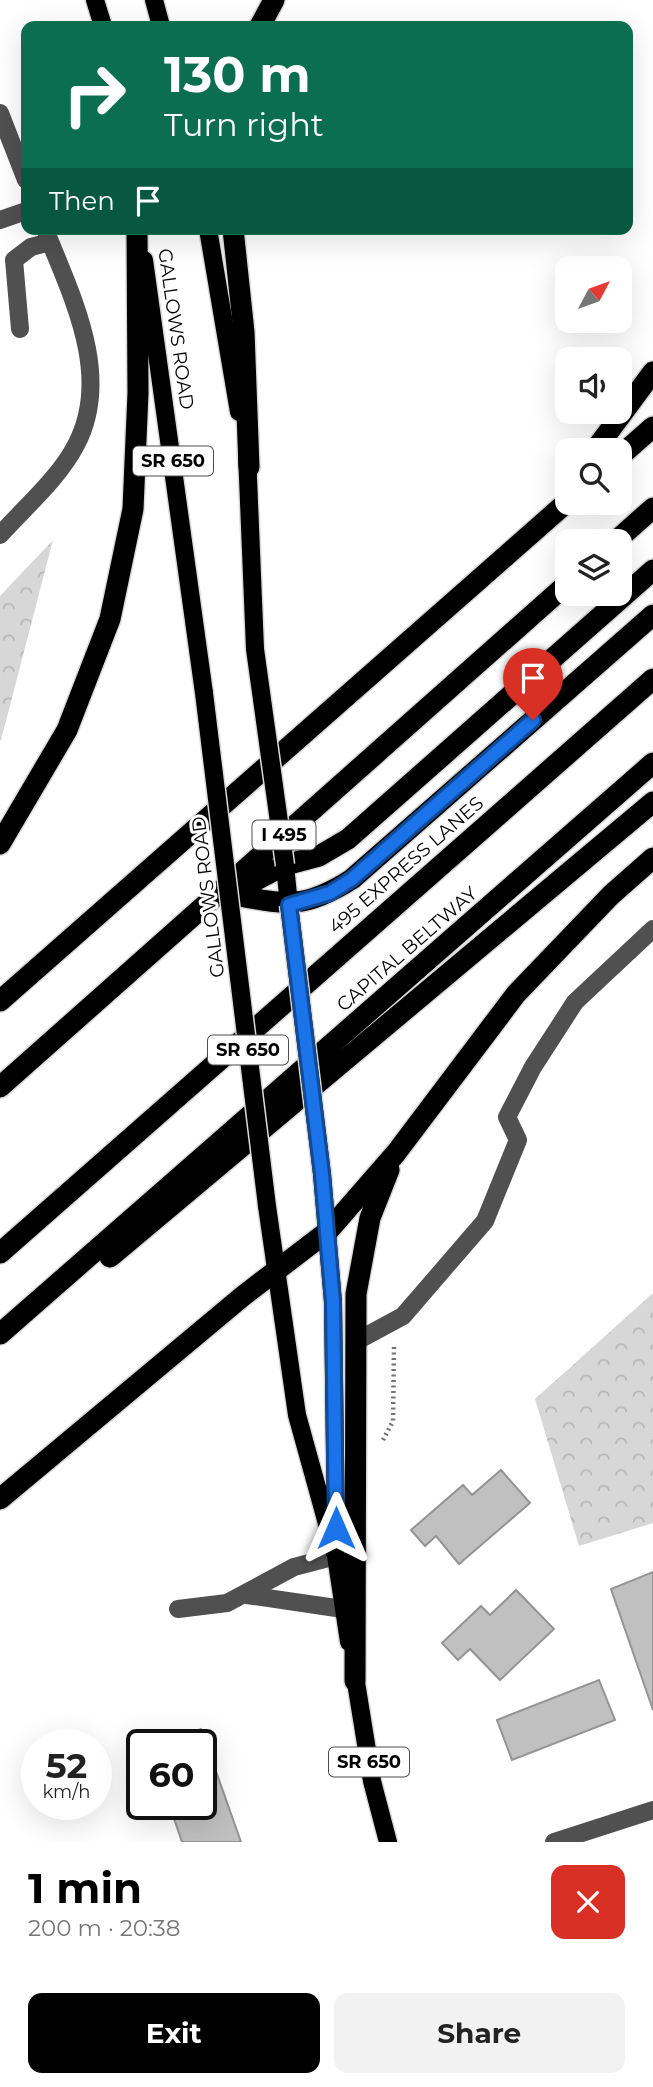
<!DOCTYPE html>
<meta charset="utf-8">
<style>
:root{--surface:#fff;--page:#f2f2f2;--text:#222;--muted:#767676;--accent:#000}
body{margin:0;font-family:Montserrat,sans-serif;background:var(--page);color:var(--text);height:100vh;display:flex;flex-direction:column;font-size:26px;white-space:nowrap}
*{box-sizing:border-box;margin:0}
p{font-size:23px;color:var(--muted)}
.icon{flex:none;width:38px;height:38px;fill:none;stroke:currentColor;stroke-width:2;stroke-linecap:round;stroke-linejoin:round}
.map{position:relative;height:1842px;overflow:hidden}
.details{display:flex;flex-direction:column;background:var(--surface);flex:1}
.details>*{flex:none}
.guide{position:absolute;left:21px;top:21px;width:612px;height:214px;border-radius:14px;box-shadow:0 7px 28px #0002;background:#0b6e4f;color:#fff;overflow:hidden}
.needle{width:46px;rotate:49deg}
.tools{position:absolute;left:555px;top:256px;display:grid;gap:14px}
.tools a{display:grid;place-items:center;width:77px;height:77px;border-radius:14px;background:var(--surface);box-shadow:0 7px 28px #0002;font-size:35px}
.speed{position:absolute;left:21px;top:1729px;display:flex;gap:14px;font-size:35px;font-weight:700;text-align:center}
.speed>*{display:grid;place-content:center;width:91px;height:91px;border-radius:50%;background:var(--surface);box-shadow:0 7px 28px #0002;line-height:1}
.speed small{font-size:18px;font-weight:400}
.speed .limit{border:4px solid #111;border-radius:10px;background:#fff;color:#111}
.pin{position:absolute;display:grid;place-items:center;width:60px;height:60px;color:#fff;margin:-72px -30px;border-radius:50% 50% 50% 0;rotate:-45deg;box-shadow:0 0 7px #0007}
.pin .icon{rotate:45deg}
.me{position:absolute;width:77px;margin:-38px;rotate:0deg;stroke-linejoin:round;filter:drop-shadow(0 0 5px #0008)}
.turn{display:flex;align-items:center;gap:24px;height:147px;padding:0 28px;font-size:32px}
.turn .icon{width:91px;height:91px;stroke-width:2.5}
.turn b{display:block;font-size:49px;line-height:60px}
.then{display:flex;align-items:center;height:66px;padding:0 28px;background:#0003;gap:14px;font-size:26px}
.round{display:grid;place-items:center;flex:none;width:74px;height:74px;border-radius:14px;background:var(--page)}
.overview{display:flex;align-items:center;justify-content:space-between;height:119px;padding:0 28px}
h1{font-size:42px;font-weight:700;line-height:52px;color:var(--accent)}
.action{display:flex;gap:14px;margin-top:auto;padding:14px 28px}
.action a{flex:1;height:80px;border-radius:14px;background:var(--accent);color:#fff;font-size:28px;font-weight:700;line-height:80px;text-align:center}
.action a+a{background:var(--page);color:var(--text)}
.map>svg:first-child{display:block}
</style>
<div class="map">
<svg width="653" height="1842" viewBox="0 0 653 1842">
<defs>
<pattern id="forest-crowns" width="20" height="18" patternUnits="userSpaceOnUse" patternTransform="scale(1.75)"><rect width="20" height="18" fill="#d7d7d7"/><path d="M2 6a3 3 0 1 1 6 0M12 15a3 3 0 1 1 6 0" fill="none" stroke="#b7b7b7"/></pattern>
</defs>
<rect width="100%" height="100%" fill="#fff"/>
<path fill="url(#forest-crowns)" d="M 53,540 L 1,740 L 0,741 L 0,596 Z
M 653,1293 L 653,1523 L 579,1546 L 535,1399 Z"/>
<path fill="#c0c0c0" stroke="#949494" stroke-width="2" d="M 501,1470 L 530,1503 L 459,1564 L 436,1536 L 425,1546 L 411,1530 L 463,1485 L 472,1495 Z
M 653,1572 L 653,1710 L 611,1589 Z
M 516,1590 L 554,1629 L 500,1680 L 470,1649 L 458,1660 L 442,1643 L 481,1606 L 490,1615 Z
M 599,1680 L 615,1720 L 512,1760 L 497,1720 Z
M 201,1729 L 241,1842 L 182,1842 L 169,1804 L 201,1804 L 201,1745 L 156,1745 Z"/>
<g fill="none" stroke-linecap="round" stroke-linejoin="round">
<defs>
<path id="major" d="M 95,0 L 103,26
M 154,0 L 161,26
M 208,229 L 239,412
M 144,260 L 204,693
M 247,453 L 255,649
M 285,865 L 289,905
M 322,1174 L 333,1302 L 336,1531
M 267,1206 L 297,1415 L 336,1556 L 349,1642
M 354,1670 L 372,1781 L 388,1842"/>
<path id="highway" d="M 260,26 L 274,0
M 233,229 L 244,332 L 249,467
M 595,450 L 653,372
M 620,456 L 653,427
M 616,541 L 653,508
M 0,844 L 67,730 L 110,619 L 133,509 L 138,393 L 137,229
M 231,893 L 285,865 L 319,856 L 348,839 L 653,570
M 229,894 C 284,904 302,911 352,879 L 653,615
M 0,1001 L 567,502
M 0,1087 L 567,584
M 0,1253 L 653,679
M 110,1257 L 653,802
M 0,1334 L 653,763
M 0,1499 L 243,1296 L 328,1231 L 396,1153 L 516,994 L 611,895 L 653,858
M 355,1681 L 356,1294 L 370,1218 L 389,1170"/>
</defs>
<use href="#major" stroke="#dbdbdb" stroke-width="21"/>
<use href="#highway" stroke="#dbdbdb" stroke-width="24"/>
<path stroke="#727272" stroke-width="4.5" stroke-dasharray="2 3.5" stroke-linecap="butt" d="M 383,1440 L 393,1421 L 394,1347"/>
<path stroke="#505050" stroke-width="18" d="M 0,113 L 26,180
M 0,220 L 26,211
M 20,329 L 14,260 L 31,247 L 50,242
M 0,535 C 25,507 59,478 76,445 C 113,375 71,295 45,229
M 355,1342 L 403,1316 L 485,1221 L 518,1140 L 507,1117 L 533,1067 L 575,1002 L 653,929
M 247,1595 L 343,1609
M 178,1609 L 227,1603 L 294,1567 L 336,1556
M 554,1842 L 653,1810"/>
<use href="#major" stroke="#000" stroke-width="18"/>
<use href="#highway" stroke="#000" stroke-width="21"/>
<defs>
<path id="major-bridge" d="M 255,649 L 285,865
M 204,693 L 267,1206
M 289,905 L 322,1174"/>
</defs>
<use href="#major-bridge" stroke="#dbdbdb" stroke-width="21" stroke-linecap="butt"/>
<use href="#major-bridge" stroke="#000" stroke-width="18"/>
</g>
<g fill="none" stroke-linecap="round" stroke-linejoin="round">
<defs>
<path id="route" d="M 336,1528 L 333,1302 L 322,1174 L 289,905 L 330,893 L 352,879 L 533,720"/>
</defs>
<use href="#route" stroke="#114b97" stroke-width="18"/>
<use href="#route" stroke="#1a73e8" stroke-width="12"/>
</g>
<g text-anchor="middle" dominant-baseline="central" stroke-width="6" stroke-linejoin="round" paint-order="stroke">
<g fill="#fff" stroke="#4c4c4c" stroke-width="2">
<rect x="133" y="446.5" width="80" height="29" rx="5"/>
<rect x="252.5" y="820.5" width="63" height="29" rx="5"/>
<rect x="208" y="1035.5" width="80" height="29" rx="5"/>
<rect x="329" y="1747.5" width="80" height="29" rx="5"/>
</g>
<g font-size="18" font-weight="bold" fill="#000">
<text x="173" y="461">SR 650</text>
<text x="284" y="835">I 495</text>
<text x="248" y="1050">SR 650</text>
<text x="369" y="1762">SR 650</text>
</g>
<g font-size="19" fill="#000" stroke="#fff">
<text transform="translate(176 329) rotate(82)">GALLOWS ROAD</text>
<text transform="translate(406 865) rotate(-41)">495 EXPRESS LANES</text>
<text transform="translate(208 897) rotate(-97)">GALLOWS ROAD</text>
<text transform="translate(407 949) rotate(-41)">CAPITAL BELTWAY</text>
</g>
</g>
</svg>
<div class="tools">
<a><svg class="needle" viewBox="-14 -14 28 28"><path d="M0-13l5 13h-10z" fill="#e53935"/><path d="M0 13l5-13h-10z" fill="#767676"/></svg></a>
<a><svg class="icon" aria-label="sound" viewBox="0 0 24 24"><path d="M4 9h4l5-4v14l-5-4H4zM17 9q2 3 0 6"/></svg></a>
<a><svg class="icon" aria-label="search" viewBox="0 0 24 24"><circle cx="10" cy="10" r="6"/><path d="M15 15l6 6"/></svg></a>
<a><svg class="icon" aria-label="layers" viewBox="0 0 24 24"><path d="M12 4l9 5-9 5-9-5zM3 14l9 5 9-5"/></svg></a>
</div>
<div class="speed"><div>52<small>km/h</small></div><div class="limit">60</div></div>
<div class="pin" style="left:533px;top:720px;background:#d93025"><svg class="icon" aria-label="arrive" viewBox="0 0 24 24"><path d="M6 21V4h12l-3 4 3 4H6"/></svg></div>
<svg class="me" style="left:336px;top:1528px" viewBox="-20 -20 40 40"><path d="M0-17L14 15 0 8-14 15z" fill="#1a73e8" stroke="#fff" stroke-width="4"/></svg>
<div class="guide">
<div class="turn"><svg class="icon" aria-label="right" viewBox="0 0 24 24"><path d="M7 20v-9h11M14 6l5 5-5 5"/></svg><div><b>130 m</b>Turn right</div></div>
<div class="then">Then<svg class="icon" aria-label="arrive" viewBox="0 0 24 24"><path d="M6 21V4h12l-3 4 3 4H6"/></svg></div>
</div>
</div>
<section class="details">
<div class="overview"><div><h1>1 min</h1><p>200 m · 20:38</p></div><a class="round" style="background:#d93025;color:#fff"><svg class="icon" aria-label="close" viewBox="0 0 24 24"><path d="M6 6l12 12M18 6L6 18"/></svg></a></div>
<div class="action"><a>Exit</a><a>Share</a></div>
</section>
